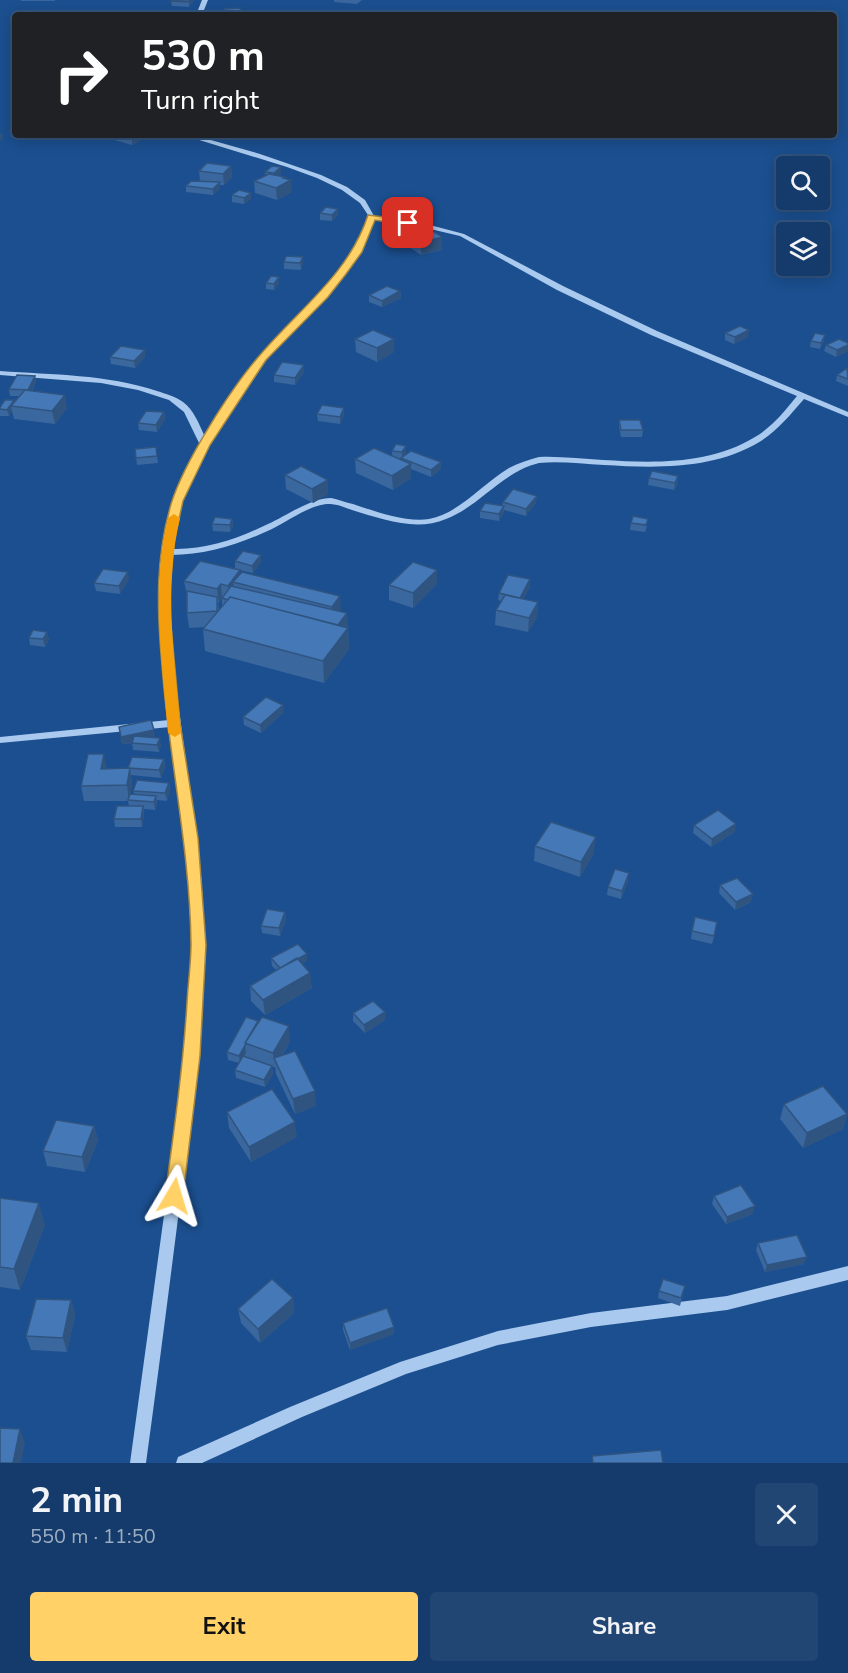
<!DOCTYPE html>
<meta charset="utf-8">
<style>
:root{--surface:#143b6b;--page:#214673;--text:#f1f3f6;--muted:#9dadc1;--line:#33557e;--accent:#ffd166}
body{margin:0;font-family:"Nunito Sans",sans-serif;background:var(--page);color:var(--text);height:100vh;display:flex;flex-direction:column;font-size:22px;white-space:nowrap}
*{box-sizing:border-box;margin:0}
p{font-size:20px;color:var(--muted)}
.icon{flex:none;width:33px;height:33px;fill:none;stroke:currentColor;stroke-width:2;stroke-linecap:round;stroke-linejoin:round}
.map{position:relative;height:1463px;overflow:hidden}
.details{display:flex;flex-direction:column;background:var(--surface);flex:1}
.details>*{flex:none}
.banner{position:absolute;left:12px;top:12px;width:825px;height:126px;border-radius:6px;box-shadow:0 3px 15px #0003,0 0 0 2px var(--line);background:#202124;color:#fff;overflow:hidden}
.buttons{position:absolute;left:776px;top:156px;display:grid;gap:12px}
.buttons a{display:grid;place-items:center;width:54px;height:54px;border-radius:6px;background:var(--surface);box-shadow:0 3px 15px #0003,0 0 0 2px var(--line);font-size:30px}
.pin{position:absolute;display:grid;place-items:center;width:51px;height:51px;color:#fff;margin:-26px;border-radius:12px;box-shadow:0 3px 9px #0006}
.me{position:absolute;width:66px;margin:-33px;rotate:7deg;stroke-linejoin:round;filter:drop-shadow(0 0 4px #0008)}
.turn{display:flex;align-items:center;gap:21px;height:126px;padding:0 30px;font-size:27px}
.turn .icon{width:78px;height:78px;stroke-width:2.5}
.turn b{display:block;font-size:42px;line-height:51px}
.round{display:grid;place-items:center;flex:none;width:63px;height:63px;border-radius:6px;background:var(--page)}
.head{display:flex;align-items:center;justify-content:space-between;height:102px;padding:0 30px}
h1{font-size:36px;font-weight:700;line-height:45px}
.button{display:flex;gap:12px;margin-top:auto;padding:12px 30px}
.button a{flex:1;height:69px;border-radius:6px;background:var(--accent);color:#111;font-size:24px;font-weight:700;line-height:69px;text-align:center}
.button a+a{background:var(--page);color:var(--text)}
.map>svg:first-child{display:block}
</style>
<div class="map">
<svg width="848" height="1463" viewBox="0 0 848 1463">
<rect width="100%" height="100%" fill="#1b4f8f"/>
<g fill="none" stroke-linecap="round" stroke-linejoin="round">
<path fill="#a9c9ee" fill-rule="evenodd" d="M 202,0 L 208,0 L 202,15 L 196,15 Z
M 183,135 L 193,135 L 260,154 L 321,175 L 347,187 L 365,200 L 374,216 L 426,224 L 464,234 L 563,286 L 657,331 L 848,412 L 848,417 L 804,399 C 791,414 778,430 761,441 C 714,470 656,468 604,465 C 582,464 561,461 539,463 C 502,472 480,506 446,519 C 416,532 382,519 352,510 C 346,508 337,504 330,504 C 313,503 288,521 272,529 C 240,544 206,555 171,555 L 169,603 L 173,664 L 201,875 C 210,980 197,1075 183,1179 C 171,1274 159,1368 146,1463 L 130,1463 L 182,1084 L 192,973 L 192,911 L 189,875 L 170,727 L 0,743 L 0,737 L 169,720 C 156,618 148,538 200,445 L 184,412 L 169,400 L 138,390 L 101,383 L 0,375 L 0,371 C 53,375 106,374 157,391 C 166,394 175,396 183,402 C 194,410 199,424 205,437 C 220,411 238,384 258,361 C 290,323 344,278 364,233 C 366,228 367,221 368,215 L 360,203 L 342,190 L 317,178 L 287,167 ZM 374,219 L 426,228 L 460,236 L 557,290 L 651,335 L 797,396 C 784,412 772,427 755,437 C 709,465 654,463 603,460 C 582,459 560,456 539,457 C 528,460 519,463 509,468 C 482,484 460,513 429,519 C 407,523 374,511 353,504 C 346,503 338,499 331,498 C 311,498 286,516 268,524 C 237,539 206,550 172,549 C 180,483 221,413 264,363 C 295,327 366,265 374,219 Z
M 848,1266 L 848,1280 L 727,1310 L 591,1327 L 498,1345 L 406,1374 L 302,1417 L 202,1463 L 176,1463 L 178,1457 L 290,1407 L 400,1362 L 498,1331 L 591,1313 L 727,1296 Z"/>
</g>
<path fill="#3a679d" fill-rule="evenodd" d="M 21,0 L 55,0 L 55,1 L 21,1 Z
M 194,0 L 189,7 L 172,6 L 171,1 Z
M 334,0 L 362,0 L 357,4 L 334,2 Z
M 15,127 L 15,135 L 27,135 L 24,138 L 11,137 L 10,131 Z
M 113,135 L 142,135 L 143,139 L 132,145 L 114,140 Z
M 231,166 L 232,177 L 224,185 L 220,185 L 220,188 L 213,195 L 186,192 L 186,186 L 200,181 L 199,171 Z
M 265,172 L 281,173 L 278,175 L 285,179 L 292,192 L 277,200 L 255,193 L 254,181 L 266,176 Z
M 232,195 L 251,199 L 244,204 L 232,202 Z
M 338,209 L 338,215 L 332,221 L 320,220 L 320,213 Z
M 406,232 L 442,237 L 442,250 L 421,255 L 406,245 Z
M 284,262 L 303,263 L 301,270 L 284,269 Z
M 279,277 L 279,283 L 274,290 L 266,289 L 266,283 Z
M 400,291 L 401,298 L 382,307 L 369,302 L 369,295 Z
M 725,333 L 748,337 L 734,344 L 725,340 Z
M 355,339 L 394,339 L 394,352 L 377,362 L 356,352 Z
M 811,341 L 824,341 L 820,349 L 810,347 Z
M 848,343 L 848,351 L 836,357 L 824,351 L 826,345 Z
M 145,350 L 145,357 L 135,368 L 111,364 L 110,357 Z
M 304,365 L 304,372 L 295,385 L 274,382 L 274,375 Z
M 848,368 L 848,386 L 836,381 L 837,375 Z
M 35,376 L 36,382 L 32,391 L 67,408 L 55,424 L 14,419 L 12,411 L 9,416 L 0,416 L 0,407 L 14,400 L 14,403 L 19,396 L 10,396 L 9,389 Z
M 164,412 L 165,419 L 157,432 L 139,430 L 138,423 Z
M 317,414 L 344,415 L 340,424 L 318,421 Z
M 619,420 L 643,430 L 642,437 L 621,437 L 619,427 Z
M 156,447 L 158,463 L 137,465 L 135,449 Z
M 392,451 L 406,452 L 404,456 L 441,462 L 441,469 L 431,477 L 411,469 L 411,478 L 393,490 L 356,473 L 355,459 L 392,456 Z
M 285,475 L 328,494 L 313,503 L 286,489 Z
M 678,476 L 678,483 L 674,490 L 648,485 L 649,478 Z
M 503,502 L 536,503 L 526,516 L 504,510 L 503,514 L 499,521 L 480,518 L 480,511 L 502,506 Z
M 232,519 L 233,526 L 230,532 L 213,531 L 212,524 Z
M 631,523 L 647,526 L 645,532 L 630,530 Z
M 235,561 L 261,562 L 253,573 L 235,569 Z
M 241,574 L 340,596 L 340,611 L 348,628 L 349,649 L 324,683 L 205,651 L 203,629 L 205,627 L 189,628 L 187,613 L 187,596 L 184,581 ZM 222,599 L 222,606 L 219,611 L 218,603 Z
M 129,579 L 120,594 L 96,591 L 94,583 Z
M 437,584 L 413,608 L 389,600 L 389,585 Z
M 530,587 L 523,599 L 538,602 L 537,617 L 528,632 L 495,625 L 496,610 L 501,601 L 498,600 L 499,593 Z
M 29,638 L 49,639 L 45,647 L 30,645 Z
M 284,712 L 261,733 L 244,725 L 243,717 Z
M 119,727 L 155,738 L 161,746 L 159,752 L 133,750 L 132,743 L 122,744 Z
M 164,759 L 165,767 L 161,778 L 131,775 L 132,783 L 130,795 L 134,794 L 133,791 L 169,783 L 170,790 L 167,801 L 157,800 L 157,804 L 155,810 L 144,809 L 144,813 L 142,827 L 115,827 L 114,819 L 129,806 L 128,801 L 84,801 L 81,786 L 107,769 L 128,768 Z
M 694,825 L 735,832 L 711,847 L 693,833 Z
M 535,846 L 594,853 L 580,877 L 534,861 Z
M 628,881 L 621,899 L 607,895 L 608,887 Z
M 720,885 L 751,902 L 735,910 L 719,893 Z
M 285,912 L 286,919 L 280,936 L 262,933 L 261,926 Z
M 716,930 L 712,944 L 691,939 L 692,931 Z
M 271,958 L 307,961 L 302,964 L 312,988 L 265,1015 L 251,1001 L 250,986 L 276,970 L 272,966 Z
M 385,1012 L 385,1020 L 365,1033 L 353,1021 L 353,1013 Z
M 246,1017 L 290,1041 L 282,1056 L 316,1106 L 295,1114 L 276,1074 L 275,1067 L 272,1067 L 273,1074 L 265,1087 L 236,1078 L 235,1070 L 239,1063 L 228,1060 L 227,1052 Z
M 784,1104 L 847,1114 L 843,1129 L 803,1148 L 780,1119 Z
M 227,1112 L 297,1137 L 251,1162 L 229,1128 Z
M 94,1126 L 98,1141 L 85,1172 L 47,1166 L 43,1151 Z
M 714,1196 L 753,1214 L 726,1224 L 712,1204 Z
M 0,1198 L 45,1225 L 20,1290 L 0,1287 Z
M 758,1243 L 804,1264 L 765,1272 L 756,1250 Z
M 659,1291 L 683,1293 L 680,1306 L 658,1298 Z
M 293,1298 L 294,1313 L 260,1343 L 241,1323 L 238,1309 Z
M 71,1300 L 75,1315 L 67,1352 L 31,1350 L 26,1336 Z
M 343,1323 L 394,1327 L 394,1334 L 350,1350 L 343,1330 Z"/>
<path fill="#305480" d="M 190,0 L 194,0 L 189,7 L 189,2 Z
M 2,132 L 3,138 L 0,141 L 0,134 Z
M 139,135 L 142,135 L 143,139 L 132,145 L 132,139 Z
M 231,166 L 232,177 L 224,185 L 223,174 Z
M 281,167 L 281,173 L 275,179 L 274,173 Z
M 285,177 L 286,183 L 291,180 L 292,192 L 277,200 L 276,188 L 283,178 Z
M 220,182 L 220,188 L 213,195 L 213,189 Z
M 251,193 L 251,199 L 244,204 L 244,198 Z
M 338,209 L 338,215 L 332,221 L 332,215 Z
M 442,237 L 442,250 L 421,255 L 421,243 Z
M 303,257 L 303,263 L 301,270 L 300,263 Z
M 279,277 L 279,283 L 274,290 L 274,284 Z
M 400,291 L 401,298 L 382,307 L 382,301 Z
M 749,330 L 748,337 L 734,344 L 735,337 Z
M 825,335 L 824,341 L 820,349 L 821,343 Z
M 394,339 L 394,352 L 377,362 L 377,348 Z
M 848,345 L 848,351 L 836,357 L 837,350 Z
M 145,350 L 145,357 L 135,368 L 134,361 Z
M 304,365 L 304,372 L 295,385 L 295,378 Z
M 35,376 L 36,382 L 29,397 L 28,390 Z
M 65,395 L 67,408 L 55,424 L 52,411 Z
M 14,400 L 15,406 L 11,406 L 12,411 L 9,416 L 7,410 Z
M 344,408 L 344,415 L 340,424 L 340,417 Z
M 164,412 L 165,419 L 157,432 L 156,425 Z
M 406,446 L 406,452 L 402,459 L 402,452 Z
M 441,462 L 441,469 L 431,477 L 431,470 Z
M 411,464 L 411,478 L 393,490 L 392,476 Z
M 678,476 L 678,483 L 674,490 L 675,483 Z
M 328,480 L 328,494 L 313,503 L 312,489 Z
M 537,496 L 536,503 L 526,516 L 526,509 Z
M 504,506 L 503,514 L 499,521 L 499,514 Z
M 232,519 L 233,526 L 230,532 L 230,525 Z
M 261,555 L 261,562 L 253,573 L 252,566 Z
M 240,570 L 241,584 L 233,582 L 235,594 L 230,600 L 228,586 Z
M 437,570 L 437,584 L 413,608 L 413,593 Z
M 128,572 L 129,579 L 120,594 L 119,586 Z
M 530,579 L 530,587 L 520,605 L 520,598 Z
M 221,584 L 222,599 L 219,603 L 217,589 Z
M 340,596 L 341,611 L 333,622 L 332,607 Z
M 538,602 L 537,617 L 528,632 L 529,618 Z
M 347,613 L 348,627 L 338,626 Z
M 348,628 L 349,649 L 324,683 L 323,661 Z
M 47,632 L 49,639 L 45,647 L 43,639 Z
M 283,705 L 284,712 L 261,733 L 260,725 Z
M 154,730 L 155,738 L 122,744 L 121,737 Z
M 160,738 L 161,746 L 159,752 L 157,745 Z
M 104,754 L 107,769 L 101,769 Z
M 164,759 L 165,767 L 161,778 L 159,770 Z
M 130,768 L 132,783 L 129,801 L 127,785 Z
M 169,783 L 170,790 L 167,801 L 165,793 Z
M 156,796 L 157,804 L 155,810 L 154,802 Z
M 143,806 L 144,813 L 142,827 L 141,819 Z
M 736,824 L 735,832 L 711,847 L 712,839 Z
M 596,837 L 594,853 L 580,877 L 581,862 Z
M 629,873 L 628,881 L 621,899 L 622,891 Z
M 753,894 L 751,902 L 735,910 L 736,902 Z
M 285,912 L 286,919 L 280,936 L 279,928 Z
M 307,954 L 307,961 L 280,976 L 280,968 Z
M 310,973 L 312,988 L 265,1015 L 263,1000 Z
M 385,1012 L 385,1020 L 365,1033 L 364,1025 Z
M 289,1026 L 290,1041 L 277,1064 L 274,1058 L 275,1068 L 273,1053 Z
M 245,1045 L 246,1053 L 240,1063 L 239,1056 Z
M 272,1066 L 273,1074 L 265,1087 L 264,1080 Z
M 315,1091 L 316,1106 L 295,1114 L 293,1099 Z
M 847,1114 L 843,1129 L 803,1148 L 807,1133 Z
M 295,1122 L 297,1137 L 251,1162 L 249,1147 Z
M 94,1126 L 98,1141 L 85,1172 L 82,1157 Z
M 39,1203 L 45,1225 L 20,1290 L 14,1269 Z
M 755,1206 L 753,1214 L 726,1224 L 727,1217 Z
M 807,1257 L 804,1264 L 765,1272 L 767,1265 Z
M 293,1298 L 294,1313 L 260,1343 L 258,1329 Z
M 71,1300 L 75,1315 L 67,1352 L 63,1338 Z
M 394,1327 L 394,1334 L 350,1350 L 350,1343 Z
M 20,1429 L 25,1443 L 21,1463 L 13,1463 Z"/>
<path fill="#4478b7" stroke="#305480" stroke-width="1.5" d="M 172,0 L 190,0 L 189,2 L 171,1 Z
M 240,8 L 241,15 L 224,15 L 224,9 Z
M 258,11 L 261,15 L 248,15 L 246,12 Z
M 182,12 L 192,12 L 190,15 L 188,15 L 188,14 L 181,13 Z
M 166,13 L 188,14 L 187,15 L 164,15 Z
M 15,127 L 15,131 L 10,131 Z
M 117,135 L 139,135 L 132,139 Z
M 207,163 L 231,166 L 223,174 L 199,171 Z
M 272,166 L 281,167 L 274,173 L 265,172 Z
M 269,174 L 285,177 L 283,178 L 291,180 L 276,188 L 254,181 Z
M 191,181 L 220,182 L 213,189 L 186,186 Z
M 239,190 L 251,193 L 244,198 L 232,195 Z
M 326,207 L 338,209 L 332,215 L 320,213 Z
M 427,227 L 442,237 L 421,243 L 406,232 Z
M 286,256 L 303,257 L 300,263 L 284,262 Z
M 271,276 L 279,277 L 274,284 L 266,283 Z
M 387,286 L 400,291 L 382,301 L 369,295 Z
M 740,326 L 749,330 L 735,337 L 725,333 Z
M 373,330 L 394,339 L 377,348 L 355,339 Z
M 815,333 L 825,335 L 821,343 L 811,341 Z
M 839,339 L 848,343 L 848,345 L 837,350 L 826,345 Z
M 121,346 L 145,350 L 134,361 L 110,357 Z
M 282,362 L 304,365 L 295,378 L 274,375 Z
M 847,368 L 848,379 L 837,375 Z
M 17,375 L 35,376 L 28,390 L 9,389 Z
M 25,390 L 65,395 L 52,411 L 11,406 Z
M 5,400 L 14,400 L 7,410 L 0,409 L 0,407 Z
M 322,405 L 344,408 L 340,417 L 317,414 Z
M 146,411 L 164,412 L 156,425 L 138,423 Z
M 619,420 L 640,420 L 643,430 L 621,430 Z
M 396,444 L 406,446 L 402,452 L 392,451 Z
M 156,447 L 157,456 L 136,458 L 135,449 Z
M 374,448 L 411,464 L 392,476 L 355,459 Z
M 411,451 L 441,462 L 431,470 L 401,458 Z
M 301,466 L 328,480 L 312,489 L 285,475 Z
M 652,471 L 678,476 L 675,483 L 649,478 Z
M 513,489 L 537,496 L 526,509 L 503,502 Z
M 485,503 L 504,506 L 499,514 L 480,511 Z
M 633,516 L 648,519 L 646,525 L 631,523 Z
M 215,517 L 232,519 L 230,525 L 212,524 Z
M 243,551 L 261,555 L 252,566 L 235,561 Z
M 200,561 L 240,570 L 228,586 L 221,584 L 217,589 L 184,581 Z
M 413,562 L 437,570 L 413,593 L 389,585 Z
M 103,569 L 128,572 L 119,586 L 94,583 Z
M 242,572 L 340,596 L 332,607 L 233,582 Z
M 508,575 L 530,579 L 520,598 L 499,593 Z
M 231,586 L 347,613 L 338,625 L 230,597 L 228,600 L 222,598 Z
M 187,591 L 217,597 L 217,611 L 187,613 Z
M 505,595 L 538,602 L 529,618 L 496,610 Z
M 230,597 L 348,628 L 323,661 L 203,629 Z
M 33,630 L 47,632 L 43,639 L 29,638 Z
M 266,697 L 283,705 L 260,725 L 243,717 Z
M 151,720 L 154,730 L 121,737 L 119,727 Z
M 134,736 L 160,738 L 157,745 L 132,743 Z
M 88,754 L 104,754 L 101,769 L 130,768 L 127,785 L 81,786 Z
M 132,757 L 164,759 L 159,770 L 128,768 Z
M 137,780 L 169,783 L 165,793 L 133,791 Z
M 130,794 L 156,796 L 154,802 L 128,800 Z
M 117,806 L 143,806 L 141,819 L 114,819 Z
M 718,810 L 736,824 L 712,839 L 694,825 Z
M 551,822 L 596,837 L 581,862 L 535,846 Z
M 615,869 L 629,873 L 622,891 L 608,887 Z
M 737,878 L 753,894 L 736,902 L 720,885 Z
M 267,909 L 285,912 L 279,928 L 261,926 Z
M 695,917 L 717,922 L 714,936 L 692,931 Z
M 298,944 L 307,954 L 280,968 L 271,958 Z
M 297,958 L 310,973 L 263,1000 L 250,986 Z
M 373,1001 L 385,1012 L 364,1025 L 353,1013 Z
M 246,1017 L 258,1021 L 245,1043 L 246,1044 L 239,1056 L 227,1052 Z
M 262,1017 L 289,1026 L 273,1053 L 245,1043 Z
M 295,1051 L 315,1091 L 293,1099 L 274,1058 Z
M 243,1056 L 272,1066 L 264,1080 L 235,1070 Z
M 823,1086 L 847,1114 L 807,1133 L 784,1104 Z
M 272,1089 L 295,1122 L 249,1147 L 227,1112 Z
M 56,1120 L 94,1126 L 82,1157 L 43,1151 Z
M 741,1185 L 755,1206 L 727,1217 L 714,1196 Z
M 0,1198 L 39,1203 L 14,1269 L 0,1267 Z
M 797,1235 L 807,1257 L 767,1265 L 758,1243 Z
M 272,1279 L 293,1298 L 258,1329 L 238,1309 Z
M 663,1279 L 685,1286 L 681,1298 L 659,1291 Z
M 36,1299 L 71,1300 L 63,1338 L 26,1336 Z
M 387,1308 L 394,1327 L 350,1343 L 343,1323 Z
M 0,1428 L 20,1429 L 13,1463 L 0,1463 Z
M 661,1450 L 663,1463 L 593,1463 L 592,1456 Z"/>
<path fill="#ffd166" stroke="#a68842" stroke-width="1.5" d="M 368,215 L 408,220 L 412,223 L 408,226 L 375,220 L 362,252 L 346,274 L 328,297 L 266,360 L 210,445 L 183,501 L 174,542 L 169,604 L 180,723 L 198,838 L 206,945 L 200,1056 L 183,1196 L 181,1201 L 174,1204 L 168,1201 L 165,1196 C 174,1131 183,1067 187,1002 C 188,983 191,963 191,944 C 190,851 169,759 162,666 C 157,611 155,559 171,504 C 184,462 231,388 260,355 C 299,309 349,274 368,215 Z"/>
<path fill="#f59e0b" d="M 174,514 L 180,518 C 163,589 175,661 181,733 L 175,737 L 168,733 C 162,661 151,589 168,518 Z"/>
</svg>
<div class="buttons">
<a><svg class="icon" aria-label="search" viewBox="0 0 24 24"><circle cx="10" cy="10" r="6"/><path d="M15 15l6 6"/></svg></a>
<a><svg class="icon" aria-label="layers" viewBox="0 0 24 24"><path d="M12 4l9 5-9 5-9-5zM3 14l9 5 9-5"/></svg></a>
</div>
<div class="pin" style="left:408px;top:223px;background:#d93025"><svg class="icon" aria-label="arrive" viewBox="0 0 24 24"><path d="M6 21V4h12l-3 4 3 4H6"/></svg></div>
<svg class="me" style="left:174px;top:1196px" viewBox="-20 -20 40 40"><path d="M0-17L14 15 0 8-14 15z" fill="#ffd166" stroke="#fff" stroke-width="4"/></svg>
<div class="banner">
<div class="turn"><svg class="icon" aria-label="right" viewBox="0 0 24 24"><path d="M7 20v-9h11M14 6l5 5-5 5"/></svg><div><b>530 m</b>Turn right</div></div>
</div>
</div>
<section class="details">
<div class="head"><div><h1>2 min</h1><p>550 m · 11:50</p></div><a class="round"><svg class="icon" aria-label="close" viewBox="0 0 24 24"><path d="M6 6l12 12M18 6L6 18"/></svg></a></div>
<div class="button"><a>Exit</a><a>Share</a></div>
</section>
